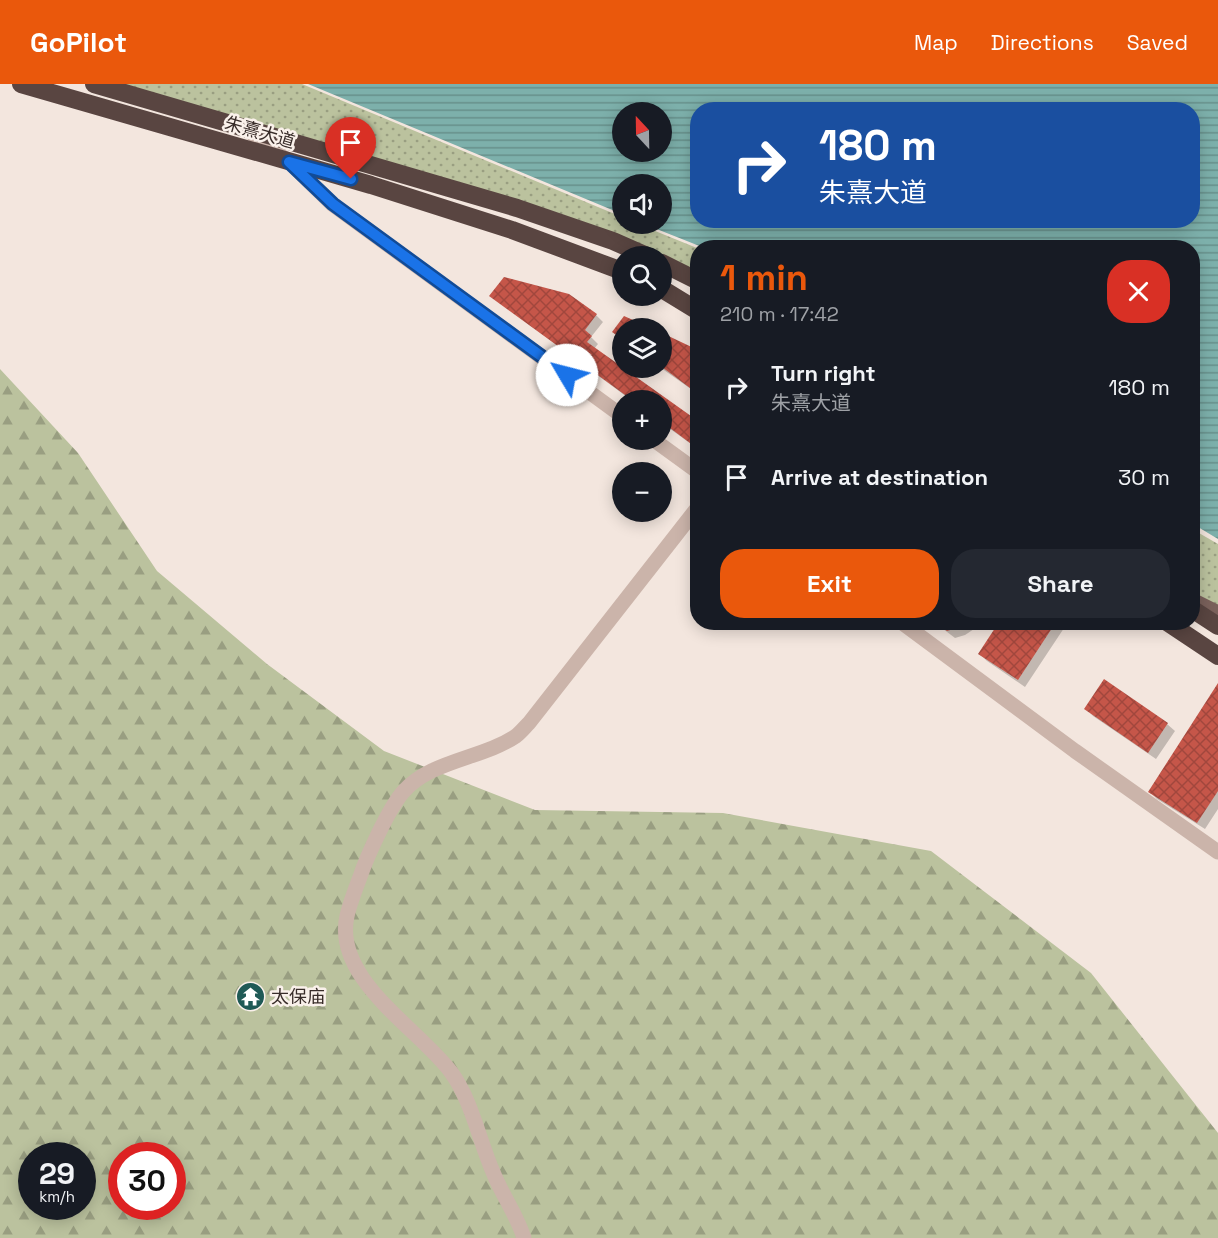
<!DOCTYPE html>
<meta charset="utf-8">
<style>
:root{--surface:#171b24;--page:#242831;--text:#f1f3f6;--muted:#9ea1a6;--accent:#ea580c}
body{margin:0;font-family:"Space Grotesk","Noto Sans SC",sans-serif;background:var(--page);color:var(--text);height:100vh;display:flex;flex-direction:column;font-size:22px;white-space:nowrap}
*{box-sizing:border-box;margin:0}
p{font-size:20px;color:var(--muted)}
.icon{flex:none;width:33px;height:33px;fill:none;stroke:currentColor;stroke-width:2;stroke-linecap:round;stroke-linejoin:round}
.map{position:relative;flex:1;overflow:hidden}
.sheet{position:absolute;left:690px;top:156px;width:510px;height:390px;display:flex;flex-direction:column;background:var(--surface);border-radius:24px;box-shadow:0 3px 15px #0003}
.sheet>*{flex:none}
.top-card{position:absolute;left:690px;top:18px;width:510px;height:126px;border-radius:24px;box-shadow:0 3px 15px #0003;background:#1a4fa0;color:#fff;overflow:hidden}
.needle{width:39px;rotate:338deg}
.tools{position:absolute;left:612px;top:18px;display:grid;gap:12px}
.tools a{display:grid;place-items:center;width:60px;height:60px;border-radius:50%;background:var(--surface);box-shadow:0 3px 15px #0003;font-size:30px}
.speed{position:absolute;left:18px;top:1058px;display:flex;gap:12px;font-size:30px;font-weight:700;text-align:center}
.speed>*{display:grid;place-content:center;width:78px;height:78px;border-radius:50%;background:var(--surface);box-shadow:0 3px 15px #0003;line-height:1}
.speed small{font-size:15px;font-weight:400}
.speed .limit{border:9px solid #d22;background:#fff;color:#111}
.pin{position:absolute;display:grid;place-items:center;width:51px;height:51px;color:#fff;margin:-62px -26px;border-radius:50% 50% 50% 0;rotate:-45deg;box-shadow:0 0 6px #0007}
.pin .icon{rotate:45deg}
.me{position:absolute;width:66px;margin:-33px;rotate:307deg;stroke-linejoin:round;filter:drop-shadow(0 0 4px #0008)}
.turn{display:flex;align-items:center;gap:21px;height:126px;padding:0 30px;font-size:27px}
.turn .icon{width:78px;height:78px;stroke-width:2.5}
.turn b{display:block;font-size:42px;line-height:51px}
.round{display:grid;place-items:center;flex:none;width:63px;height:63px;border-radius:24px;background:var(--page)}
.headline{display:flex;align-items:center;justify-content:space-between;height:102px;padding:0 30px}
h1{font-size:36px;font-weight:700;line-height:45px;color:var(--accent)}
.button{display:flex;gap:12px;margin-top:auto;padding:12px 30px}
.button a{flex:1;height:69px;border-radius:24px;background:var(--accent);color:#fff;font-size:24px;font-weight:700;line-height:69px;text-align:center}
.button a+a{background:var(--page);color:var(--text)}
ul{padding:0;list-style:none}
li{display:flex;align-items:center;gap:18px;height:90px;padding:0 30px}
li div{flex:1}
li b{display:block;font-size:22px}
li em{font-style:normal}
header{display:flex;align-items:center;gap:36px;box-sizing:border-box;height:84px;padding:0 30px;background:var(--accent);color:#fff}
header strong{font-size:28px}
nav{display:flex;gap:33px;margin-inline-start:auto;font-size:21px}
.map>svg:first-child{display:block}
</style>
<header>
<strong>GoPilot</strong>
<nav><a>Map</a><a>Directions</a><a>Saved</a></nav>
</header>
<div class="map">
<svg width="1218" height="1154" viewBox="0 0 1218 1154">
<defs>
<pattern id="grass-dots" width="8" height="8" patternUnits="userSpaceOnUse" patternTransform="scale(1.5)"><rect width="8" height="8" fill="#bbc29e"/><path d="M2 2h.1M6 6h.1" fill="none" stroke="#999e81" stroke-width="1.8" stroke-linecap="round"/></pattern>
<pattern id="forest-firs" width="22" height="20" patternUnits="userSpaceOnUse" patternTransform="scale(1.5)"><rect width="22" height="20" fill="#bbc29e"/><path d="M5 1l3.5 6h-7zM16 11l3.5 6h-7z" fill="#999e81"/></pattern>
<pattern id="water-rules" width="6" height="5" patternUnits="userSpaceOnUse" patternTransform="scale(1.5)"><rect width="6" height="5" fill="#7db0ab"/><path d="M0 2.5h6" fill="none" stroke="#678f8b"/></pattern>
<pattern id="building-cross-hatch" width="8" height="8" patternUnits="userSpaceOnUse" patternTransform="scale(1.5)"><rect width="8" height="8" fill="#c55649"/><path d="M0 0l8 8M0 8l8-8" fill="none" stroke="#a1473d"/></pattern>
</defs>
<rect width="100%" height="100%" fill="#f3e6de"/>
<path fill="url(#grass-dots)" d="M 114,0 L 302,0 L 622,133 L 622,140 L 638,140 L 697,164 L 697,193 L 659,172 L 609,151 Z
M 1192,445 L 1218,460 L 1218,530 L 1193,513 Z"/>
<path fill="url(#forest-firs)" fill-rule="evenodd" d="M 0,285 L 78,369 L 157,487 L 267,580 L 384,667 L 535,726 L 723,729 L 931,767 L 1091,889 L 1218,1049 L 1218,1154 L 0,1154 ZM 32,1071 L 82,1071 L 82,1122 L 32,1122 ZM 122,1071 L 172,1071 L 172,1122 L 122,1122 Z"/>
<path fill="url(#water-rules)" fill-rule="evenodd" d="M 308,0 L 1218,0 L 1218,455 L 1193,440 L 1192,164 L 702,163 L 644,140 L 662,140 L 662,100 L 622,100 L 622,130 ZM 698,26 L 1192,26 L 1192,136 L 698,136 ZM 622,28 L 662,28 L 662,68 L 622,68 Z"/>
<path fill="#0003" d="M 491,212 L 568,212 L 596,231 L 603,238 L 591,253 L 598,260 L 594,265 L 698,339 L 698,365 L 662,339 L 662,316 L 631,316 Z
M 662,252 L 698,269 L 698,310 L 661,284 Z
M 934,538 L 978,538 L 974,545 L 965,551 L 955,554 Z
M 1000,538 L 1068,538 L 1025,603 L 987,577 L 980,570 Z
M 1105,597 L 1167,640 L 1175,647 L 1156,675 L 1093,632 L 1086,624 Z
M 1218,602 L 1218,725 L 1205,745 L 1157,715 L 1150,708 Z"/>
<path fill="url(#building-cross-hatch)" d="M 504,193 L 569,210 L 597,230 L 585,246 L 592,252 L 587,258 L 698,337 L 698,365 L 662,338 L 662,316 L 632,316 L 489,212 Z
M 624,232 L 651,244 L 622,244 L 622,255 L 612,248 Z
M 662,249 L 698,266 L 698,310 L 662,283 Z
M 935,538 L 965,538 L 957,544 L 947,547 Z
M 999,538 L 1056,538 L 1018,596 L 978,570 Z
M 1104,595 L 1168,639 L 1148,669 L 1084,625 Z
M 1218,599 L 1218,707 L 1197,739 L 1148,708 Z"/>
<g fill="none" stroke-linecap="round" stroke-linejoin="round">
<path stroke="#cbb4aa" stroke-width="15" d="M 249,47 L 289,78 L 332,120 L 622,332
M 654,356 L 698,388
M 901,538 L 1075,667 L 1218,768
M 524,1154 C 517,1131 502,1111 493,1088 C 479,1056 472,1017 451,988 C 418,944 333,895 347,832 C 350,819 355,806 360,793 C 367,772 389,724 403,708 C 431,676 482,675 516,652 C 521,648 525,643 529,639 L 698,423"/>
<path stroke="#7a615b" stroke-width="15" d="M 1192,516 L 1218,529"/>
<path stroke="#594541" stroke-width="18" d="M 21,0 L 371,101 L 512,146 L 622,187
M 94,0 L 517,124 L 613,157 L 647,172
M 662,179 L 698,197
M 662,205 L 698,227
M 1192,525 L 1218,542
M 1167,538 L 1218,572"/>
</g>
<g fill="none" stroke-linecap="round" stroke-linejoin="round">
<defs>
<path id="route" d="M 351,95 L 289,78 L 333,120 L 567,291"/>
</defs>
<use href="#route" stroke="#114b97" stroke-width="15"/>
<use href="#route" stroke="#1a73e8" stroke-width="10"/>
</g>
<defs>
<symbol id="temple-disc" viewBox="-11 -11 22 22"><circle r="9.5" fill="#1f5a56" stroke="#faf1eb"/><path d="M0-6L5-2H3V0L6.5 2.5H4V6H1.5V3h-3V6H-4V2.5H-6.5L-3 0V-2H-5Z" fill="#fff"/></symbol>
</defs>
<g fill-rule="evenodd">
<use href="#temple-disc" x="234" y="896" width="33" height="33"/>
</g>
<g text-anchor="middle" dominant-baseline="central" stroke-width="5" stroke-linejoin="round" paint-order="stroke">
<g font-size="18" fill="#382c29" stroke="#faf1eb">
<text transform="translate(260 48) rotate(16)">朱熹大道</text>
</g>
<g font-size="18" fill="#382c29" stroke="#faf1eb" text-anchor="start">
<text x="271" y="912">太保庙</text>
</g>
</g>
</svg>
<div class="tools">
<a><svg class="needle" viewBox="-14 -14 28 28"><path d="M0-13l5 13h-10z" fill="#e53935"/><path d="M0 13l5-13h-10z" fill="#9ea1a6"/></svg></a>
<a><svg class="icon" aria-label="sound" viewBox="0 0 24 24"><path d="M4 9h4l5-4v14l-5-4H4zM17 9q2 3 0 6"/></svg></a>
<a><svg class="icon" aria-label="search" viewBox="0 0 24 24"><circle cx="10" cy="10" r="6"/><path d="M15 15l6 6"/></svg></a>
<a><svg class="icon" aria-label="layers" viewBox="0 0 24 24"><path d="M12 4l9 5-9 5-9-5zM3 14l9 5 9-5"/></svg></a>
<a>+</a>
<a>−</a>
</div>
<div class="speed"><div>29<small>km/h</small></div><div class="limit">30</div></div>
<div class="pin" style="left:351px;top:95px;background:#d93025"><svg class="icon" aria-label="arrive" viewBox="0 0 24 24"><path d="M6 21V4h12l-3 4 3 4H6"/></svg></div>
<svg class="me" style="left:567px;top:291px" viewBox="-20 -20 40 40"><circle r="19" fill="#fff"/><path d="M0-13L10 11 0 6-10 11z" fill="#1a73e8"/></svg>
<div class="top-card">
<div class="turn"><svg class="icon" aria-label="right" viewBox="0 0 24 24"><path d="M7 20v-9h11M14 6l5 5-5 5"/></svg><div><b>180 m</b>朱熹大道</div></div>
</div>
<section class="sheet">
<div class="headline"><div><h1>1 min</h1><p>210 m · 17:42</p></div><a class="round" style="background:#d93025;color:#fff"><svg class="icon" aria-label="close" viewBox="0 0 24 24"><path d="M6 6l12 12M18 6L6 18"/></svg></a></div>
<ul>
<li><svg class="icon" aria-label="right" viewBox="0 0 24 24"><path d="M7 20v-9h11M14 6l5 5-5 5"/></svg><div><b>Turn right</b><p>朱熹大道</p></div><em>180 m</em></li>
<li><svg class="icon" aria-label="arrive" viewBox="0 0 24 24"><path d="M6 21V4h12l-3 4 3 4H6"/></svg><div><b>Arrive at destination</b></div><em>30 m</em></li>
</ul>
<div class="button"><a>Exit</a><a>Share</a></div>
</section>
</div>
